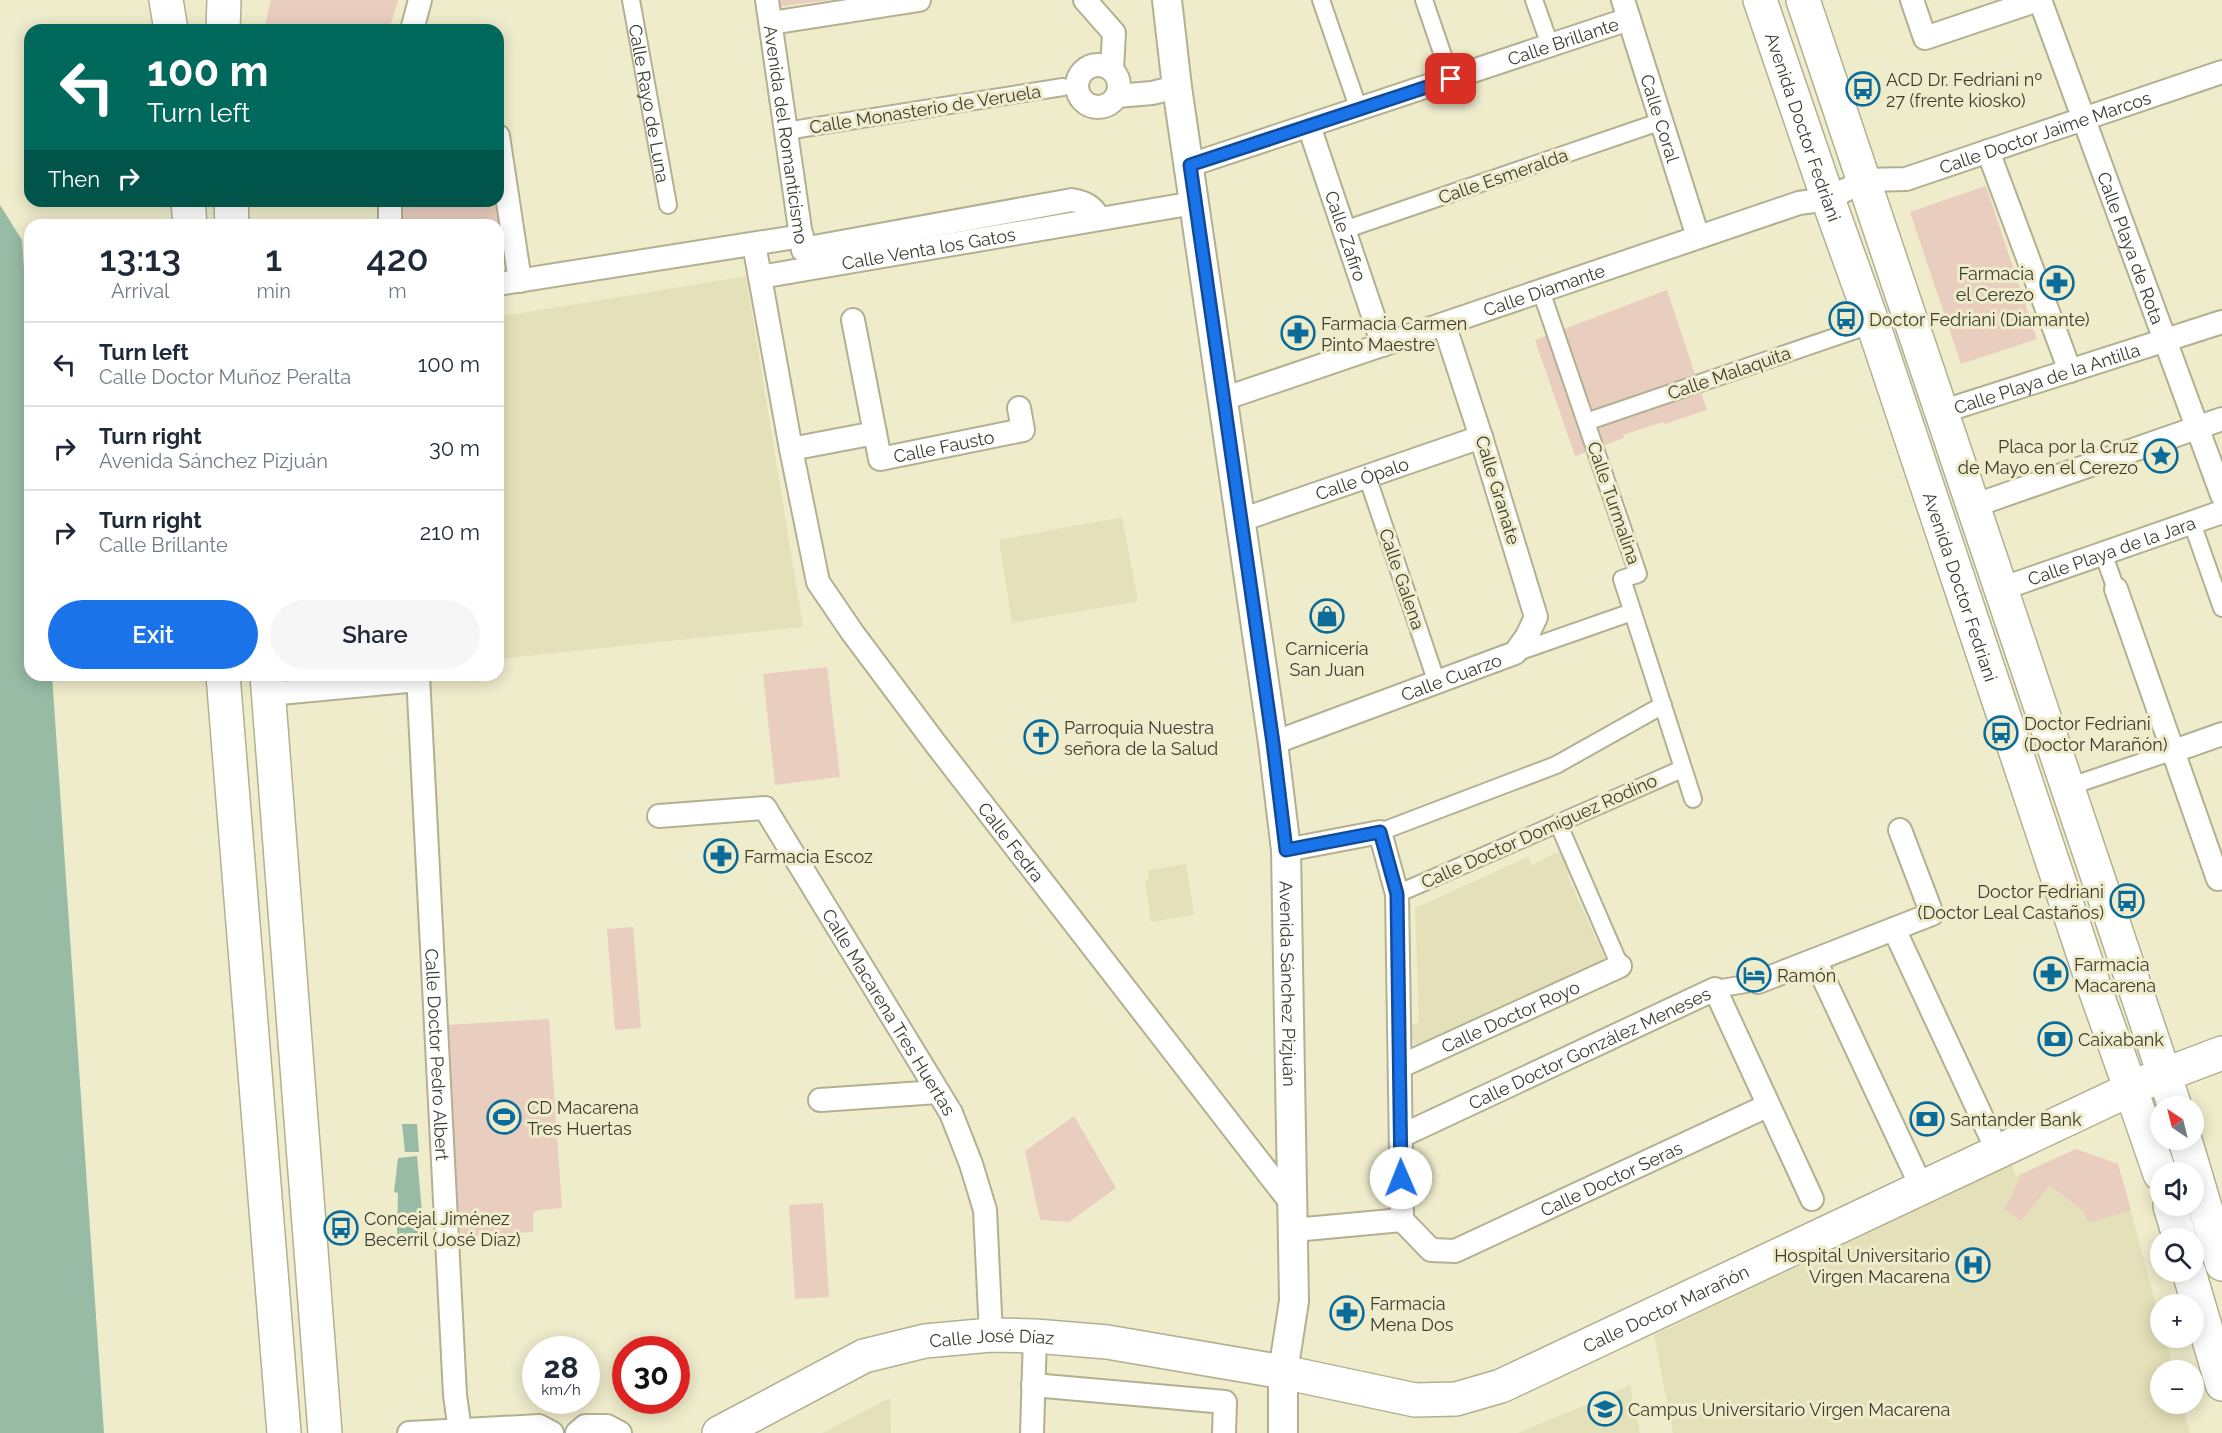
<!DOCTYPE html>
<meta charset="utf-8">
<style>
:root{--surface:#fff;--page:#f6f6f7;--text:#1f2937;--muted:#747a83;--line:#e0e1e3;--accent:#1a73e8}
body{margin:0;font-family:Raleway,sans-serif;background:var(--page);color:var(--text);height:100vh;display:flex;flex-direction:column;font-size:22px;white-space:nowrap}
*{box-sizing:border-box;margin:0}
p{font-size:20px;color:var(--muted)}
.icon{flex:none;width:33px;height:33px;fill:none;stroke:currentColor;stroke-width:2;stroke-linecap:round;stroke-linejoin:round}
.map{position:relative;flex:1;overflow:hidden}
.panel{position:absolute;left:24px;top:219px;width:480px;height:462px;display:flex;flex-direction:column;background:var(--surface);border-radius:18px;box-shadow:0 3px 15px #0003}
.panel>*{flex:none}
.hud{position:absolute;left:24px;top:24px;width:480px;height:183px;border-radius:18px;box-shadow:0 3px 15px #0003;background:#00695c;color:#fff;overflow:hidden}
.needle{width:39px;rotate:325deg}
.buttons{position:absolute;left:2150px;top:1096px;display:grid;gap:12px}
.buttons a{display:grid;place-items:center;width:54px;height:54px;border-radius:50%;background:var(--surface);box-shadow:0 3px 15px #0003;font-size:30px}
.speed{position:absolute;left:522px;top:1336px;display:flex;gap:12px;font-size:30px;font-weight:700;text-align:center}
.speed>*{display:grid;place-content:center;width:78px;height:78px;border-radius:50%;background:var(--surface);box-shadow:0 3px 15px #0003;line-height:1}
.speed small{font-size:15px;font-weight:400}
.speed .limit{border:9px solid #d22;background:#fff;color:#111}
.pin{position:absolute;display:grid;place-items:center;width:51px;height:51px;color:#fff;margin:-26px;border-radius:12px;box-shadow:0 3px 9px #0006}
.me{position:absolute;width:66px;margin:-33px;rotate:359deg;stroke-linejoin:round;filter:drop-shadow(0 0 4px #0008)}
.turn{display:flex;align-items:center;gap:21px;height:126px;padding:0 24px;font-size:27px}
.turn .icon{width:78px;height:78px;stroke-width:2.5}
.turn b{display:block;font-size:42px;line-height:51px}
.then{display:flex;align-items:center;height:57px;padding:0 24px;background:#0003;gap:12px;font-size:22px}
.eta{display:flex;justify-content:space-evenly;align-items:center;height:102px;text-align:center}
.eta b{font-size:36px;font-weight:600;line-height:42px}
.action{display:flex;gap:12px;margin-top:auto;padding:12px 24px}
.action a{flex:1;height:69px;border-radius:36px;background:var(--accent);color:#fff;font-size:24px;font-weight:600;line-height:69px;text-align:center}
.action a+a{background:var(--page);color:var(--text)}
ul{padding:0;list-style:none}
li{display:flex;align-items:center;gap:18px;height:84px;padding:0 24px;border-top:2px solid var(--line)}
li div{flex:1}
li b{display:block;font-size:22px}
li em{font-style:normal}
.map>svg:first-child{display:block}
</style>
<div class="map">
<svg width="2222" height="1433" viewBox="0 0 2222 1433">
<rect width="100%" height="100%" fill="#efeccc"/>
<path fill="#e4e0b9" d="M 746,276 L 803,627 L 498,659 L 498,317 Z
M 1122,517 L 1138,601 L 1012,623 L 999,540 Z
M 1566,848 L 1576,870 L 1567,875 L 1607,963 L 1418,1051 L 1408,1027 L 1419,1022 L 1415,908 L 1528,857 L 1532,865 Z
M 1186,864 L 1194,915 L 1151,922 L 1145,880 L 1149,879 L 1148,870 Z
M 2076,1149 L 2118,1164 L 2160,1320 L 2160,1338 L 2165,1338 L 2174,1371 L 2160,1371 L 2160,1404 L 2182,1404 L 2190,1433 L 1673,1433 L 1654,1335 L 2012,1164 L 2016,1176 Z
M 1630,1385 L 1640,1433 L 1518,1433 L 1588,1404 Z
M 890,1398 L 891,1433 L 823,1433 L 833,1427 Z"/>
<path fill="#e9cdbf" d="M 271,0 L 398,0 L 389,30 L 264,30 Z
M 776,0 L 830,0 L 777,7 Z
M 1986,186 L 2037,339 L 1961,364 L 1910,212 Z
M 400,201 L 495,201 L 505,264 L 498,265 L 498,225 L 400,225 Z
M 1667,290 L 1707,410 L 1665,424 L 1663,422 L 1623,435 L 1624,438 L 1575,456 L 1535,340 Z
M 827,667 L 840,777 L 775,785 L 763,674 Z
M 633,927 L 641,1028 L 615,1030 L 607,929 Z
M 549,1019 L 562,1208 L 538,1210 L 533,1214 L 533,1232 L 460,1237 L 446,1025 Z
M 1074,1116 L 1116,1188 L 1069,1222 L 1040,1220 L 1025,1151 Z
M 2076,1149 L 2118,1164 L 2131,1210 L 2088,1223 L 2084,1212 L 2050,1185 L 2021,1221 L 2005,1209 L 2022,1174 Z
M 823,1203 L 829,1297 L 795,1299 L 789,1205 Z"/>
<path fill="#97bba4" d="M 0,205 L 22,240 L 30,358 L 30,675 L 52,675 L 104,1433 L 0,1433 Z
M 402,1124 L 417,1124 L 419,1152 L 405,1152 Z
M 417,1156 L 424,1235 L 397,1235 L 398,1193 L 394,1192 L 398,1158 Z"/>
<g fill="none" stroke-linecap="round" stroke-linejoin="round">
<defs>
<g id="pedestrian">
<path id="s1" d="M 631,0 L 668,205"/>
<path d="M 1321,0 L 1359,110"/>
<path d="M 1424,0 L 1451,79"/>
<path d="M 1534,0 L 1550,45"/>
<path d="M 786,131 L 1063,87"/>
<path d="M 1344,230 L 1662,121"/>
<path d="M 1541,291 L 1638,574 L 1622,579 L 1693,799"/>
<path d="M 1586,422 L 1873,324"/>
<path d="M 1367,476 L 1437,683"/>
<path d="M 2192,523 L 2222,608"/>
<path d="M 2103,553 L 2116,589"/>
<path d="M 1515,653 L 1632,612"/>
<path d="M 2068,787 L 2174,751"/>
<path d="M 1558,823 L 1620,966"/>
<path d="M 1380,832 L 1556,765 L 1663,705"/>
<path d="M 1397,894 L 1682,769"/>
<path d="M 1715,989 L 1758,982"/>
</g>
<g id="minor">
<path id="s2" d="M 767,0 L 803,250"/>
<path d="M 1085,0 L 1114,33 L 1112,69"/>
<path id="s3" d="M 1623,0 L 1698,237"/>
<path d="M 1912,0 L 1925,38 L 2038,0"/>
<path id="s4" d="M 2040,0 L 2222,495"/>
<path d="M 771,23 L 919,0"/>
<path d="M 412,30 L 420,0"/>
<circle cx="1098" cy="86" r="21"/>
<path d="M 1117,96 L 1152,93 L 1177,87"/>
<path id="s5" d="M 1309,126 L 1383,345"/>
<path d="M 498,136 L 520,281"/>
<path d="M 1988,151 L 2070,371"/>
<path id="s6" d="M 1190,165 L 1629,19"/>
<path d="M 390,225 L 390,201"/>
<path id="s7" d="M 754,244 L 791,449 L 818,582 L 852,632 L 935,743 L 1292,1204"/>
<path d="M 803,249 L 1072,200 C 1084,202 1095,207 1098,219"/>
<path id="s8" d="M 760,277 L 1194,203"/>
<path d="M 498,284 L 802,236"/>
<path d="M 853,320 L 875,433"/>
<path id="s9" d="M 1223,399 L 1799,203 L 1828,199 L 1865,180 L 1906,179 L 2222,72"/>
<path id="s10" d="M 1941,412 L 2222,322"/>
<path id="s11" d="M 791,449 L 875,433 L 880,459 L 1023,430 L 1019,408"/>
<path d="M 1973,506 L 2222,419"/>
<path id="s12" d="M 1241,520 L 1481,437"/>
<path id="s13" d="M 2001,589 L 2222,512"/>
<path d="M 2116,589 L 2218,879 L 2222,878"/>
<path id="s14" d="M 418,675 L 455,1395 L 460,1431"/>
<path d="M 269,694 L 418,680"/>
<path id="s15" d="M 1273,743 L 1515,653 L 1527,636 L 1536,617 L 1481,437 L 1444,324"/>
<path d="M 2174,751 L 2222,734"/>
<path id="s16" d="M 659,816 L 765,808 L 951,1113 L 971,1164 L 985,1210 L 991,1335"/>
<path id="s17" d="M 1286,850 L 1380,832 L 1397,894 L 1402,1220 L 1431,1250 L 1455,1251 L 1767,1106"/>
<path d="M 1894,929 L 1998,1152"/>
<path d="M 1815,960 L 1922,1188"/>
<path d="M 1758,982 L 1932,914 L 1900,830"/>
<path id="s18" d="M 1401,1066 L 1620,966"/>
<path d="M 820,1100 L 938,1092"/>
<path id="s19" d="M 1401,1136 L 1715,989 L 1812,1199"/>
<path d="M 1294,1230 L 1402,1220"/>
<path d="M 1033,1385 L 1225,1402 L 1224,1433"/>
<path d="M 409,1433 L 539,1426 L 552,1433"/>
<path d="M 577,1433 L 585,1426 L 607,1426 L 620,1433"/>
<path d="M 1032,1433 L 1035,1336"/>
</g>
<g id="tertiary">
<path id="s20" d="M 1167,0 L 1177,87 L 1273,743 L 1286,850 L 1294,1301 L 1283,1372 L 1283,1433"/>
</g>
<g id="secondary">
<path id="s21" d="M 1760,0 L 1828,199 L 1873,324 L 2095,989 L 2131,1090"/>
<path d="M 1803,0 L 2164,1074"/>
</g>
<g id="primary">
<path d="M 166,0 L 171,30"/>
<path d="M 223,30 L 224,0"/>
<path d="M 188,201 L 190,225"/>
<path d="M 231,201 L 232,225"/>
<path d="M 223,675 L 284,1433"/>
<path d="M 267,675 L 325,1433"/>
<path d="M 2164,1074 L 2175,1107"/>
<path d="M 2131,1090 L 2160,1174"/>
<path d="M 2185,1140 L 2222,1264"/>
<path d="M 2170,1206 L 2180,1239"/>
<path d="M 2189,1272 L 2222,1384"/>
<path id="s22" d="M 719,1433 L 864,1356 L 925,1341 L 991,1335 L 1035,1336 L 1107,1342 L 1283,1372 L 1415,1400 L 1456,1399 L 1501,1386 L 2148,1081 L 2222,1053"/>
</g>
</defs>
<use href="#pedestrian" stroke="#b3b092" stroke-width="20"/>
<use href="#minor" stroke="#b3b092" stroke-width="26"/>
<use href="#tertiary" stroke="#b3b092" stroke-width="32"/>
<use href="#secondary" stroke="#b3b092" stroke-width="36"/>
<use href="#primary" stroke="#b3b092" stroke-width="36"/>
<use href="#pedestrian" stroke="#fff" stroke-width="16"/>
<use href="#minor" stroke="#fff" stroke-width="22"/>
<use href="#tertiary" stroke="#fff" stroke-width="28"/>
<use href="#secondary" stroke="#fff" stroke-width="33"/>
<use href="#primary" stroke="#fff" stroke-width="33"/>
</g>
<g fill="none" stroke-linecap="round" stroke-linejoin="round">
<defs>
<path id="route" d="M 1401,1178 L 1397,894 L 1380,832 L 1286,850 L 1273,743 L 1190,165 L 1451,79"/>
</defs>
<use href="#route" stroke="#114b97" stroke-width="15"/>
<use href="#route" stroke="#1a73e8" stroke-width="10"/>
</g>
<defs>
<symbol id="bus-ring" viewBox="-11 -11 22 22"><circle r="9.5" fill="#efeccc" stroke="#0b6b99" stroke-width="1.5"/><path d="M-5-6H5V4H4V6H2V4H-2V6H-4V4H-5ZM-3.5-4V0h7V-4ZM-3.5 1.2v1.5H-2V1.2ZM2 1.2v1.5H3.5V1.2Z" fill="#0b6b99"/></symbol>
<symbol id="pharmacy-ring" viewBox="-11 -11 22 22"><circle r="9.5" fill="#efeccc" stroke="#0b6b99" stroke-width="1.5"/><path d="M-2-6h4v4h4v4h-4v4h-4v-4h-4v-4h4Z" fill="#0b6b99"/></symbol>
<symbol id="sight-ring" viewBox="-11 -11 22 22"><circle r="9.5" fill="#efeccc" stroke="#0b6b99" stroke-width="1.5"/><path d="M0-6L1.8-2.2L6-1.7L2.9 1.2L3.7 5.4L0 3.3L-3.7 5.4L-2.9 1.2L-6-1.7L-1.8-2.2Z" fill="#0b6b99"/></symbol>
<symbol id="shop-ring" viewBox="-11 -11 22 22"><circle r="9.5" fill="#efeccc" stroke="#0b6b99" stroke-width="1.5"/><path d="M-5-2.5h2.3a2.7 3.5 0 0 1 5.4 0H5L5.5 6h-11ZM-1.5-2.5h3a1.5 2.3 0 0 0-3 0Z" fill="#0b6b99"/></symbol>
<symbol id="church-ring" viewBox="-11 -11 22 22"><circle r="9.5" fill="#efeccc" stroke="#0b6b99" stroke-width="1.5"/><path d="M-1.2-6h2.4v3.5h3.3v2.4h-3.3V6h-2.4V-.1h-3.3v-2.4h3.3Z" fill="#0b6b99"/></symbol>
<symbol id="hotel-ring" viewBox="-11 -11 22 22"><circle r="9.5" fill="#efeccc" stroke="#0b6b99" stroke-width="1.5"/><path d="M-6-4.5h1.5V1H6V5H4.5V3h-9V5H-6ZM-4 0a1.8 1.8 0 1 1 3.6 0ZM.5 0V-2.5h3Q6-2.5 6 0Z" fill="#0b6b99"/></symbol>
<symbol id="bank-ring" viewBox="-11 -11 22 22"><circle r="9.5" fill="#efeccc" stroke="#0b6b99" stroke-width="1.5"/><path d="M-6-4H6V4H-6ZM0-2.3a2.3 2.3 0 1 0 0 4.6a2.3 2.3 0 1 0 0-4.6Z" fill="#0b6b99"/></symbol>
<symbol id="stadium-ring" viewBox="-11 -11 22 22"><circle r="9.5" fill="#efeccc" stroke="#0b6b99" stroke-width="1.5"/><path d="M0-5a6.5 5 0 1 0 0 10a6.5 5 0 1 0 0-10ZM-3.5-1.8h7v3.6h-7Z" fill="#0b6b99"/></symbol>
<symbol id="hospital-ring" viewBox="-11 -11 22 22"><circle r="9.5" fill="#efeccc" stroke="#0b6b99" stroke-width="1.5"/><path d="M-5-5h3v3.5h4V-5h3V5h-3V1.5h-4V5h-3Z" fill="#0b6b99"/></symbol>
<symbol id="university-ring" viewBox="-11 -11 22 22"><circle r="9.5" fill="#efeccc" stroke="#0b6b99" stroke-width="1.5"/><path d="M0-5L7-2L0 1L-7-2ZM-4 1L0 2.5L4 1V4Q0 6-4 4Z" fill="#0b6b99"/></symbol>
</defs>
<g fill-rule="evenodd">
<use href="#bus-ring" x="1844" y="70" width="38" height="38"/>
<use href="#pharmacy-ring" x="2038" y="264" width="38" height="38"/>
<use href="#bus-ring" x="1827" y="300" width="38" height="38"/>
<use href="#pharmacy-ring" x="1279" y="314" width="38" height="38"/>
<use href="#sight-ring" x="2142" y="437" width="38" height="38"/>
<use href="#shop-ring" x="1308" y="597" width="38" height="38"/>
<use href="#bus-ring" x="1982" y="714" width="38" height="38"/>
<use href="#church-ring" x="1022" y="718" width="38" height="38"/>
<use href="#pharmacy-ring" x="702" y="837" width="38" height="38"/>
<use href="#bus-ring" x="2108" y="882" width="38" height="38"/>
<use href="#pharmacy-ring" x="2032" y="955" width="38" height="38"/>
<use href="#hotel-ring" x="1735" y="956" width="38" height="38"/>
<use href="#bank-ring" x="2036" y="1020" width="38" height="38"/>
<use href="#stadium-ring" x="485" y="1098" width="38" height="38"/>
<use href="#bank-ring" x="1908" y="1100" width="38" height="38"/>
<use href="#bus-ring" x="322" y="1209" width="38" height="38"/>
<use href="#hospital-ring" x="1954" y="1246" width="38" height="38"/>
<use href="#pharmacy-ring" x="1328" y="1294" width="38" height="38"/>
<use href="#university-ring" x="1586" y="1390" width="38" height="38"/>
</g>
<g text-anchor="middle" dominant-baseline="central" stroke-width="6" stroke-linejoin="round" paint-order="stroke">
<g font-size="18" fill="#3e3d30" stroke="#efeccc">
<text stroke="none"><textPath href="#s6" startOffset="393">Calle Brillante</textPath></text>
<text stroke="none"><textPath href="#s1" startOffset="105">Calle Rayo de Luna</textPath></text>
<text transform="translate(925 109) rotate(-9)">Calle Monasterio de Veruela</text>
<text stroke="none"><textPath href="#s3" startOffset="124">Calle Coral</textPath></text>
<text stroke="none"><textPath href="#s21" startOffset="134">Avenida Doctor Fedriani</textPath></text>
<text stroke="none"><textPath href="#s9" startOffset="867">Calle Doctor Jaime Marcos</textPath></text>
<text stroke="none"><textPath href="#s2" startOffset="136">Avenida del Romanticismo</textPath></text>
<text transform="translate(1503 176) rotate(-19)">Calle Esmeralda</text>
<text stroke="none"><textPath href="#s5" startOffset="116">Calle Zafiro</textPath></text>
<text stroke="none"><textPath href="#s4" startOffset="264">Calle Playa de Rota</textPath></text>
<text stroke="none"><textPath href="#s8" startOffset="171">Calle Venta los Gatos</textPath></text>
<text stroke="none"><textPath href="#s9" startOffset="339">Calle Diamante</textPath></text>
<text transform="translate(1729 373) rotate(-19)">Calle Malaquita</text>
<text stroke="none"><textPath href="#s10" startOffset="111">Calle Playa de la Antilla</textPath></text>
<text stroke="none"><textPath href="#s11" startOffset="177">Calle Fausto</textPath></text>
<text stroke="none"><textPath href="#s12" startOffset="128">Calle Ópalo</textPath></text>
<text transform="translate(1498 490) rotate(73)">Calle Granate</text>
<text transform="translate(1614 503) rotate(71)">Calle Turmalina</text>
<text stroke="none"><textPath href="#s13" startOffset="117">Calle Playa de la Jara</textPath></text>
<text transform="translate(1402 579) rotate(71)">Calle Galena</text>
<text stroke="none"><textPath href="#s21" startOffset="620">Avenida Doctor Fedriani</textPath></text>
<text stroke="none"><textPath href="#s15" startOffset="190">Calle Cuarzo</textPath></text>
<text transform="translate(1539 831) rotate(-24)">Calle Doctor Domíguez Rodino</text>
<text stroke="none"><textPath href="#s7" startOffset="668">Calle Fedra</textPath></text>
<text stroke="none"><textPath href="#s20" startOffset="992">Avenida Sánchez Pizjuán</textPath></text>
<text stroke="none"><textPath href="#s16" startOffset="345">Calle Macarena Tres Huertas</textPath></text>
<text stroke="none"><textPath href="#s18" startOffset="120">Calle Doctor Royo</textPath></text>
<text stroke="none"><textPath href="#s19" startOffset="208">Calle Doctor González Meneses</textPath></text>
<text stroke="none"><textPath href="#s14" startOffset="380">Calle Doctor Pedro Albert</textPath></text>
<text stroke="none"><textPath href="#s17" startOffset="724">Calle Doctor Seras</textPath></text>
<text stroke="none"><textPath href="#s22" startOffset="993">Calle Doctor Marañón</textPath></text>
<text stroke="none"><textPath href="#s22" startOffset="294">Calle José Díaz</textPath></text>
</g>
<g font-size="18" fill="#3e3d30" stroke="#efeccc" text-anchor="start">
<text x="1886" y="79">ACD Dr. Fedriani nº<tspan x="1886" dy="21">27 (frente kiosko)</tspan></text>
<text x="2034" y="273" text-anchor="end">Farmacia<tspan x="2034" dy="21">el Cerezo</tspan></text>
<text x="1869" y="319">Doctor Fedriani (Diamante)</text>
<text x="1321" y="323">Farmacia Carmen<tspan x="1321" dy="21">Pinto Maestre</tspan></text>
<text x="2138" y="446" text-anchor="end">Placa por la Cruz<tspan x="2138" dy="21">de Mayo en el Cerezo</tspan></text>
<text x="1327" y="648" text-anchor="middle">Carnicería<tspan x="1327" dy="21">San Juan</tspan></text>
<text x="2024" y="723">Doctor Fedriani<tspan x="2024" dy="21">(Doctor Marañón)</tspan></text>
<text x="1064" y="727">Parroquia Nuestra<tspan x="1064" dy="21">señora de la Salud</tspan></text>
<text x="744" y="856">Farmacia Escoz</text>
<text x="2104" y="891" text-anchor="end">Doctor Fedriani<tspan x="2104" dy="21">(Doctor Leal Castaños)</tspan></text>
<text x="2074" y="964">Farmacia<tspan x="2074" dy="21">Macarena</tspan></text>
<text x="1777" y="975">Ramón</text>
<text x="2078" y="1039">Caixabank</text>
<text x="527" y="1107">CD Macarena<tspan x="527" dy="21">Tres Huertas</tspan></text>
<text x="1950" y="1119">Santander Bank</text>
<text x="364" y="1218">Concejal Jiménez<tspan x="364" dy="21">Becerril (José Díaz)</tspan></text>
<text x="1950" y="1255" text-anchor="end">Hospital Universitario<tspan x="1950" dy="21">Virgen Macarena</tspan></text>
<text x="1370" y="1303">Farmacia<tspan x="1370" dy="21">Mena Dos</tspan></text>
<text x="1628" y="1409">Campus Universitario Virgen Macarena</text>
</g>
</g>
</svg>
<div class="buttons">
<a><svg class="needle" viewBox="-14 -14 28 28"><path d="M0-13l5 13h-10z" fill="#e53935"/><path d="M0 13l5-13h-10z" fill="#747a83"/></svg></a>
<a><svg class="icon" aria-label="sound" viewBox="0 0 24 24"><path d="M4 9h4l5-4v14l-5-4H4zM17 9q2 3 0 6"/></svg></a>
<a><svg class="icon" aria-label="search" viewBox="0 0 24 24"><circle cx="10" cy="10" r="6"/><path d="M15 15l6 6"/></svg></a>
<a>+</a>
<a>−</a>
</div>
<div class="speed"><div>28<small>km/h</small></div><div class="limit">30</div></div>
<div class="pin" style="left:1451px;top:79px;background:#d93025"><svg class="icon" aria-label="arrive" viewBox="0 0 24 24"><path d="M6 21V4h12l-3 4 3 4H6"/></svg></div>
<svg class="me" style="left:1401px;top:1178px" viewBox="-20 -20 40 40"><circle r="19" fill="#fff"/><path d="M0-13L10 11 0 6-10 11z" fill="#1a73e8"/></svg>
<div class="hud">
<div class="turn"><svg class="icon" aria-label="left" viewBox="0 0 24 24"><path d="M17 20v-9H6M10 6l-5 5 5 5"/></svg><div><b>100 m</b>Turn left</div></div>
<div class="then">Then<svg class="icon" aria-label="right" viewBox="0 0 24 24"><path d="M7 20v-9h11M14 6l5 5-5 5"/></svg></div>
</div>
<section class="panel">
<div class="eta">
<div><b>13:13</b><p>Arrival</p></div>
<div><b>1</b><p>min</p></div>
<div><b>420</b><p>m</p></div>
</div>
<ul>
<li><svg class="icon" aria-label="left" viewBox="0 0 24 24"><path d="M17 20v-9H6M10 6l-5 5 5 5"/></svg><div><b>Turn left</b><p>Calle Doctor Muñoz Peralta</p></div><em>100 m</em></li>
<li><svg class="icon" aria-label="right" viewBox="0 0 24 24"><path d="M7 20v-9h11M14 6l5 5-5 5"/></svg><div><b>Turn right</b><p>Avenida Sánchez Pizjuán</p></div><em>30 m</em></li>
<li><svg class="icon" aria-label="right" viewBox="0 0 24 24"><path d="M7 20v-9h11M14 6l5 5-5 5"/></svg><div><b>Turn right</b><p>Calle Brillante</p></div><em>210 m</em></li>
</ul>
<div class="action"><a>Exit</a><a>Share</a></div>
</section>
</div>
